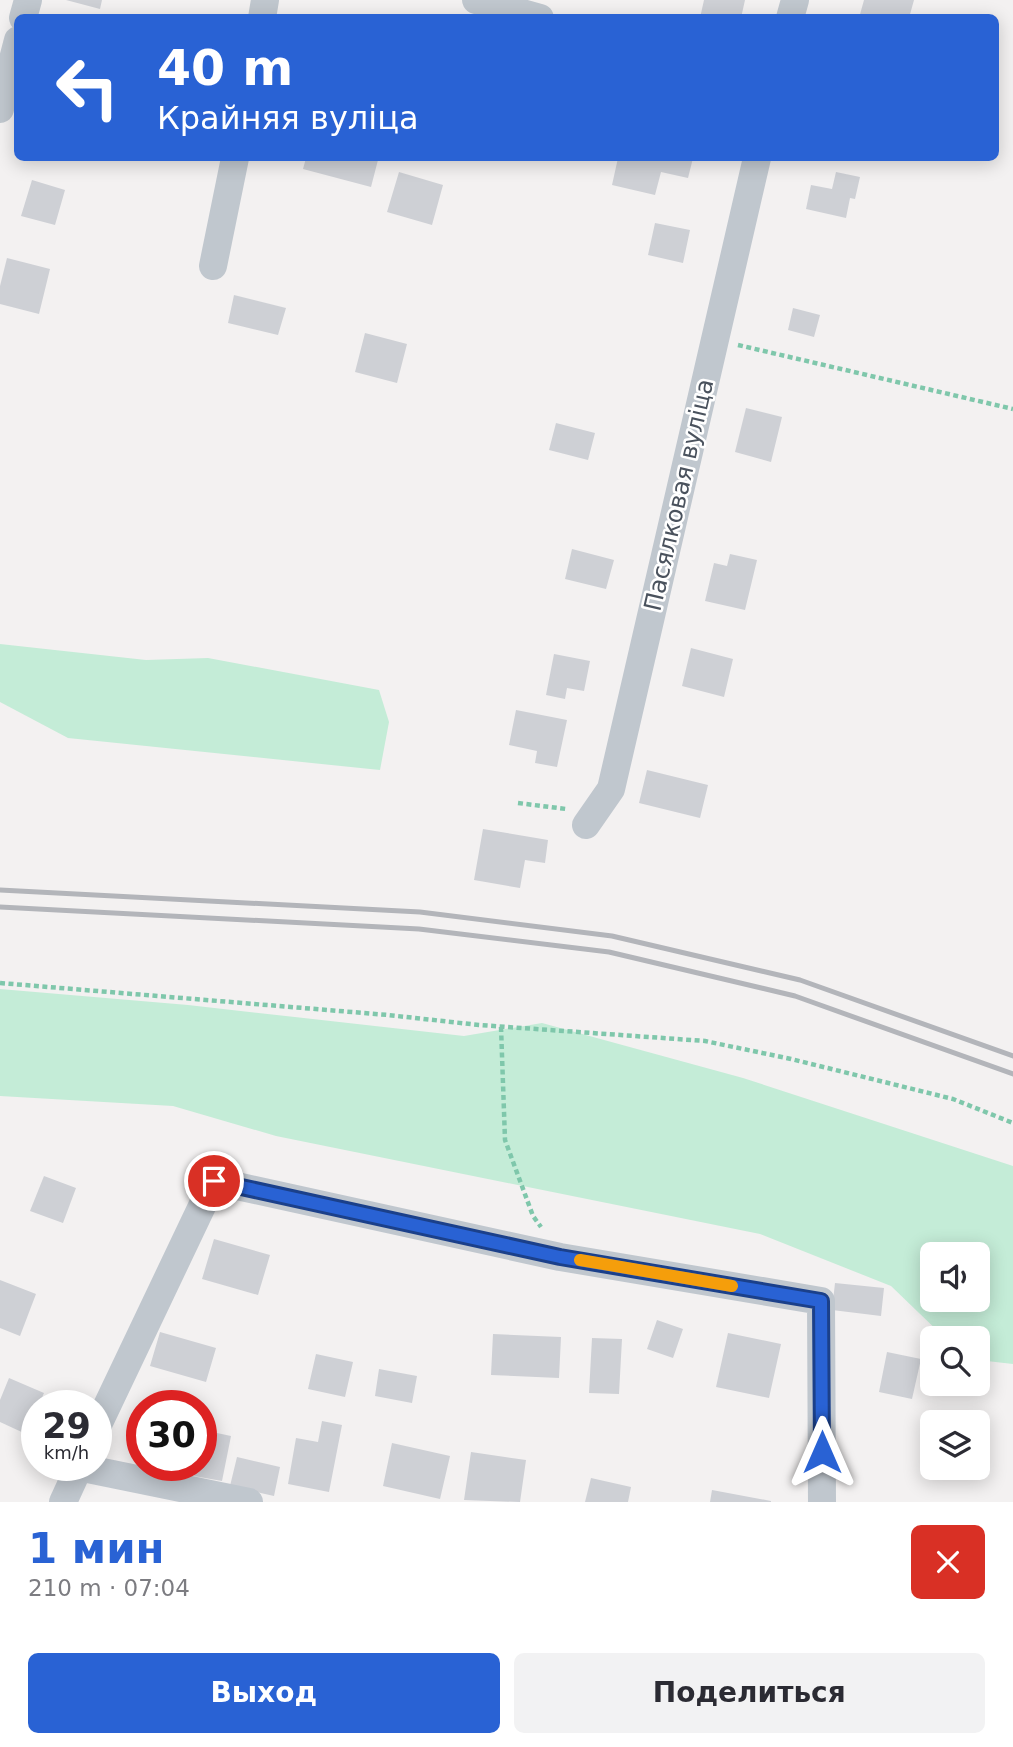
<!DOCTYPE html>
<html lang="ru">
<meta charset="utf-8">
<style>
:root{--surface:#fff;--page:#f2f2f3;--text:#2b2b33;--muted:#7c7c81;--accent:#2962d4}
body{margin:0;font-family:"DejaVu Sans",sans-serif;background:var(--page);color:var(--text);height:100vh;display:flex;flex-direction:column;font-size:26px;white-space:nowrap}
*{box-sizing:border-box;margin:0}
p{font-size:23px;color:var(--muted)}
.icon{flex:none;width:38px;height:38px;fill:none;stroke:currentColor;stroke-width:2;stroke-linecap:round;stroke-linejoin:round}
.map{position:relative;height:1502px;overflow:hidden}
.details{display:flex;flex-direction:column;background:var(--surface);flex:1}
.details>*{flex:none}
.banner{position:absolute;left:14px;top:14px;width:985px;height:147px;border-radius:10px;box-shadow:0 4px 18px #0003;background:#2962d4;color:#fff;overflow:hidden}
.fabs{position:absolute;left:920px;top:1242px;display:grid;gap:14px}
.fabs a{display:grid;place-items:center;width:70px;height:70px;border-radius:10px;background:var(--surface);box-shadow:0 4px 18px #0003;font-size:35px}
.speed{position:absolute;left:21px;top:1390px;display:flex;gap:14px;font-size:35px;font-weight:700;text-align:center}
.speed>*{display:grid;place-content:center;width:91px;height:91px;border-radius:50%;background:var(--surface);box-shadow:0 4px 18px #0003;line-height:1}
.speed small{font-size:18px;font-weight:400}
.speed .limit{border:10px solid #d22;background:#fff;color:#111}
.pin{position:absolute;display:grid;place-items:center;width:60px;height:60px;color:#fff;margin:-30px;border:4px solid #fff;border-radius:50%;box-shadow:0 2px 7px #0007}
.me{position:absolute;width:77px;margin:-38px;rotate:0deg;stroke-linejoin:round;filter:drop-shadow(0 0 5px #0008)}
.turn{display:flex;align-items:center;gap:24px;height:147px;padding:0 28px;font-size:32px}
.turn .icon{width:91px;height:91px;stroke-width:2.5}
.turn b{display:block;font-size:49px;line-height:60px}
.round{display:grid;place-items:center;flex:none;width:74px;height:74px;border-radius:10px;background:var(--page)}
.summary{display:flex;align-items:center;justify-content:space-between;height:119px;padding:0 28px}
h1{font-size:42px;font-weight:800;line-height:52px;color:var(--accent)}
.primary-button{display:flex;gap:14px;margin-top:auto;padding:14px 28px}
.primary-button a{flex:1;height:80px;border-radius:10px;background:var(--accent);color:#fff;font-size:28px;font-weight:800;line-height:80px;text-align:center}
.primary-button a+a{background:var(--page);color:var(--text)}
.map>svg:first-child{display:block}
</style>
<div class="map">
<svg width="1013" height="1502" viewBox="0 0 1013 1502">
<rect width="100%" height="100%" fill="#f3f1f1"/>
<path fill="#c4ecd7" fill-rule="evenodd" d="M 0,644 L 146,660 L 208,658 L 379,690 L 389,722 L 380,770 L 68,738 L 0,702 Z
M 0,989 L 188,1005 L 464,1036 L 542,1023 L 743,1078 L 1013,1166 L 1013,1364 L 978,1360 L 978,1339 L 946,1339 L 891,1286 L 760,1234 L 276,1136 L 173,1106 L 0,1096 ZM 933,1255 L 978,1255 L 978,1300 L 933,1300 Z"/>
<path fill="#ced0d5" d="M 66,0 L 102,0 L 100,9 Z
M 704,0 L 745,0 L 741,18 L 700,18 Z
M 864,0 L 914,0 L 909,18 L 859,18 Z
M 306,158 L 367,158 L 378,160 L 371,187 L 303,169 Z
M 618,158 L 693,158 L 688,178 L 661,172 L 655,195 L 612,185 Z
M 399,172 L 443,185 L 432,225 L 387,212 Z
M 836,172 L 860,177 L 855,199 L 850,198 L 846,218 L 806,209 L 811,185 L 832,189 Z
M 32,180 L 65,190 L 55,225 L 21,216 Z
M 655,223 L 690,230 L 683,263 L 648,255 Z
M 7,258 L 50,269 L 39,314 L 0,304 L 0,286 Z
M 234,295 L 286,308 L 278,335 L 228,323 Z
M 793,308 L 820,315 L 814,337 L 788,330 Z
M 365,333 L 407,344 L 397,383 L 355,372 Z
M 746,408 L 782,417 L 771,462 L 735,452 Z
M 556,423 L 595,433 L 588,460 L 549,450 Z
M 572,549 L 614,560 L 606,589 L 565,579 Z
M 730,554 L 757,560 L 745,610 L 705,601 L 714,563 L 727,566 Z
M 691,648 L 733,659 L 724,697 L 682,686 Z
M 554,654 L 590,661 L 584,691 L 567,688 L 565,699 L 546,695 Z
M 516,710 L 567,720 L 557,767 L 535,763 L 537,751 L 509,745 Z
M 647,770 L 708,785 L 700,818 L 639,803 Z
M 483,829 L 548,840 L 545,863 L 525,860 L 520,888 L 474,880 Z
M 44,1176 L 76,1188 L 63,1223 L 30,1211 Z
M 214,1239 L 270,1255 L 258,1295 L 202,1279 Z
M 0,1280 L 36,1294 L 20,1336 L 0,1328 Z
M 835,1283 L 884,1288 L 881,1316 L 832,1310 Z
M 657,1320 L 683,1329 L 673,1358 L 647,1349 Z
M 160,1332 L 216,1348 L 206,1382 L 150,1366 Z
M 728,1333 L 781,1344 L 769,1398 L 716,1387 Z
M 493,1334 L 561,1337 L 559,1378 L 491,1375 Z
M 592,1338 L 622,1339 L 619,1394 L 589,1393 Z
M 887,1352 L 921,1359 L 912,1399 L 879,1392 Z
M 316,1354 L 353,1362 L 345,1397 L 308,1389 Z
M 379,1369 L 417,1376 L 412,1403 L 375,1396 Z
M 9,1378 L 44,1393 L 26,1434 L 0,1422 L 0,1400 Z
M 322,1421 L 342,1425 L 329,1492 L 288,1484 L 296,1438 L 318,1442 Z
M 203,1430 L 231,1436 L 222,1481 L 194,1476 L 196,1465 L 201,1465 Z
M 392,1443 L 450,1456 L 440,1499 L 383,1486 Z
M 471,1452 L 526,1460 L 520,1502 L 464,1500 Z
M 237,1457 L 280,1467 L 274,1496 L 230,1486 Z
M 591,1478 L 631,1487 L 628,1502 L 585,1502 Z
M 712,1490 L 771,1501 L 771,1502 L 710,1502 Z"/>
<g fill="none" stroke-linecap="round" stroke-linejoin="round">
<path stroke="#7fc7ab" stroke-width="4.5" stroke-dasharray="5 3.5" stroke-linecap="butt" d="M 738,345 L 1013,409
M 518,803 L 566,809
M 0,983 L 388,1015 L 479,1025 L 705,1041 L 791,1059 L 953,1099 L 1013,1123
M 501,1027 L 505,1140 L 533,1216 L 541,1227"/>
<path stroke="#c0c7ce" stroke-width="28" d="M 476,0 L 540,18
M 23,18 L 28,0
M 262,18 L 265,0
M 790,18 L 795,0
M 0,109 L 18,40
M 213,266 L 235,158
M 586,825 L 611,789 L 757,158
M 96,1429 L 214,1181 L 560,1257 L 821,1301 L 822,1502
M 78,1467 L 249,1502
M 63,1502 L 80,1465"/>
<path stroke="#b3b5ba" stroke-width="5" d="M 0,890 L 420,912 L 612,936 L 800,980 L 1013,1056
M 0,907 L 419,929 L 609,952 L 795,996 L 1013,1074"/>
</g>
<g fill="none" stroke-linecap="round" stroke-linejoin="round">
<defs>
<path id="route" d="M 214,1181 L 560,1257 L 821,1301 L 822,1452"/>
</defs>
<use href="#route" stroke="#1b408a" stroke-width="18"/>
<use href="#route" stroke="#2962d4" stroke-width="12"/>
<path stroke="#f59e0b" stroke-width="12" d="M 580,1260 L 732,1286"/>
</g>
<g text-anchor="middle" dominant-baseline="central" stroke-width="5" stroke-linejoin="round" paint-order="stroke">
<g font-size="24" fill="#4a525d" stroke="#fff">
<text transform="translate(679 495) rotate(-77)">Пасялковая вуліца</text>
</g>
</g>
</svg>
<div class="fabs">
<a><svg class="icon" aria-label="sound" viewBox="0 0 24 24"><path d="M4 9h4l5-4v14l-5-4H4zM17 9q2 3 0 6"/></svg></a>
<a><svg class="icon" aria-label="search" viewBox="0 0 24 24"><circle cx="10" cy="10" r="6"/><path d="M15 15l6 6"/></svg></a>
<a><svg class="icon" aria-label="layers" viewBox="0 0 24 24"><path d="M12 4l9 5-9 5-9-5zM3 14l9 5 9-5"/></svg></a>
</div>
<div class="speed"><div>29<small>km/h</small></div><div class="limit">30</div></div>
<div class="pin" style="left:214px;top:1181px;background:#d93025"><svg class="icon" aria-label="arrive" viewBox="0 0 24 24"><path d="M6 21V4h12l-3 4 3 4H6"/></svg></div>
<svg class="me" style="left:822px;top:1452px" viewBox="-20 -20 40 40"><path d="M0-17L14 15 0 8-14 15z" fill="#2962d4" stroke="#fff" stroke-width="4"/></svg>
<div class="banner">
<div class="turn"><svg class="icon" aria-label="left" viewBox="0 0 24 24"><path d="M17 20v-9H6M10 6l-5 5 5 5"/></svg><div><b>40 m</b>Крайняя вуліца</div></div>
</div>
</div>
<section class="details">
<div class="summary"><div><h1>1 мин</h1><p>210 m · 07:04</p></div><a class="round" style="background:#d93025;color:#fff"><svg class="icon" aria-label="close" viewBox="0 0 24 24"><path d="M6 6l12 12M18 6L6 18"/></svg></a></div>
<div class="primary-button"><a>Выход</a><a>Поделиться</a></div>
</section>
